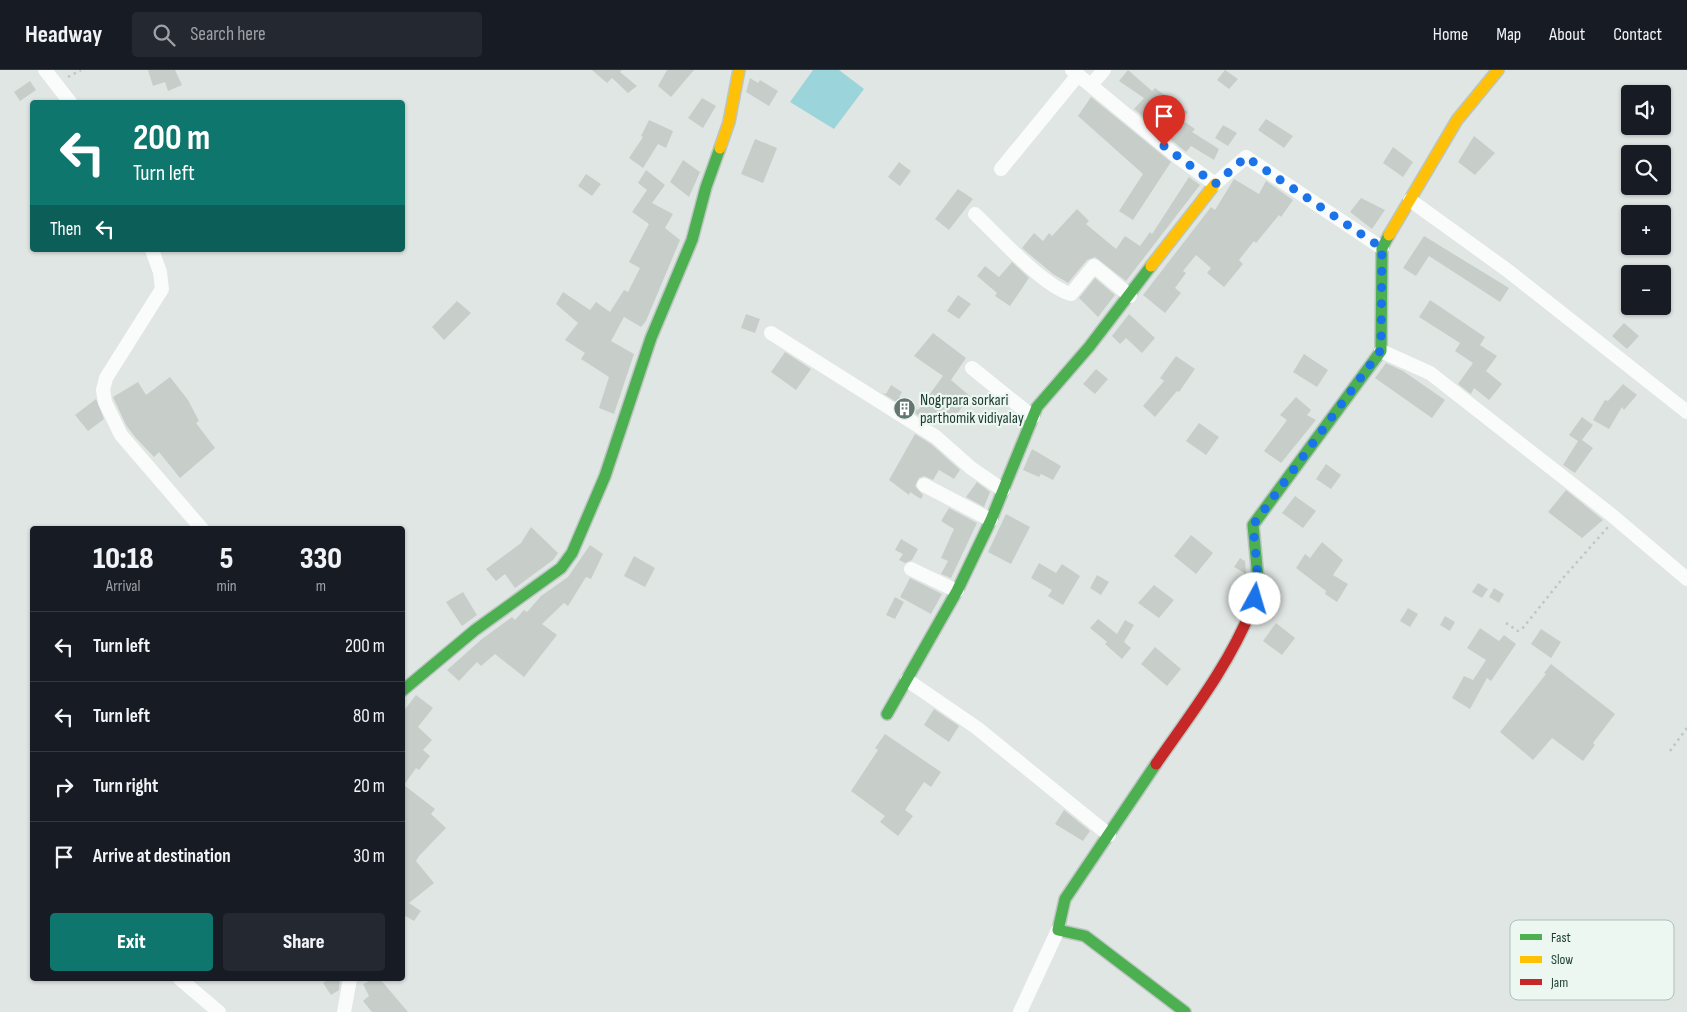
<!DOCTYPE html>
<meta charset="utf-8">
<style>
:root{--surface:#171b24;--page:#242831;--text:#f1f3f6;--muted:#9ea1a6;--line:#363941;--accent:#0f766e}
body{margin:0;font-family:"Sofia Sans Condensed",sans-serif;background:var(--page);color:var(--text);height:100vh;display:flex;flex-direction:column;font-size:19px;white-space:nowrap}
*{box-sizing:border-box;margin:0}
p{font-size:16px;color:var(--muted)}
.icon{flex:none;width:28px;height:28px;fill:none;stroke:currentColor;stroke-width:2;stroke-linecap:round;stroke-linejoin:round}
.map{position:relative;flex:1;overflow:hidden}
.details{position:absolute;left:30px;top:456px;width:375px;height:455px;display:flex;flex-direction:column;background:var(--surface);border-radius:5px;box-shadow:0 1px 4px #0004}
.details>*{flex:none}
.hud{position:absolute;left:30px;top:30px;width:375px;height:152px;border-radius:5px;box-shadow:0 1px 4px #0004;background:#0f766e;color:#fff;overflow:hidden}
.controls{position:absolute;left:1621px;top:15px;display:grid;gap:10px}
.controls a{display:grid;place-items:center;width:50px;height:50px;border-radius:5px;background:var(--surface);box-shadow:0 1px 4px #0004;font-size:25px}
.pin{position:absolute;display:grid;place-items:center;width:42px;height:42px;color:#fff;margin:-51px -21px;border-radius:50% 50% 50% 0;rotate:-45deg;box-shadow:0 0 5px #0007}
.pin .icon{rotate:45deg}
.me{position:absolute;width:55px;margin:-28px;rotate:6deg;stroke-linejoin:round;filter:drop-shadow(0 0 4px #0008)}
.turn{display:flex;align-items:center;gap:18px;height:105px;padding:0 20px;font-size:22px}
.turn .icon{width:65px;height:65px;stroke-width:2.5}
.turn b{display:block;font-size:35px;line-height:42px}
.then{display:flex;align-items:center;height:48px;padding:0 20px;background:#0003;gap:10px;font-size:19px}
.eta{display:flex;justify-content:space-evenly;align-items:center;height:85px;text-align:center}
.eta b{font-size:30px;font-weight:800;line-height:35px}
.action{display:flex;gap:10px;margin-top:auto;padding:10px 20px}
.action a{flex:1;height:58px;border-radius:5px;background:var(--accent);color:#fff;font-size:20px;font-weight:800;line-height:58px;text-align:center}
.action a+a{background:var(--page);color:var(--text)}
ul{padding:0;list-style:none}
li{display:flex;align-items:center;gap:15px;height:70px;padding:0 20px;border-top:1px solid var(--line)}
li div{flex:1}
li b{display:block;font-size:19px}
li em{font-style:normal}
header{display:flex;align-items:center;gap:30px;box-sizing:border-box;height:70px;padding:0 25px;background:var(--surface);border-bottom:1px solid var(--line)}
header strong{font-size:24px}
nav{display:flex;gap:28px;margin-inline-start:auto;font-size:18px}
.search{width:350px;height:45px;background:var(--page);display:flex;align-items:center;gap:12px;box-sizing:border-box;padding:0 18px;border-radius:5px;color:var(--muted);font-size:19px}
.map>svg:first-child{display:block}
</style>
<header>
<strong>Headway</strong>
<div class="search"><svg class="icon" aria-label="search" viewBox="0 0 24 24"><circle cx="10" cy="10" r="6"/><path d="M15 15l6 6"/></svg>Search here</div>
<nav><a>Home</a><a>Map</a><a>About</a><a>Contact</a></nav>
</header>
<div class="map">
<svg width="1687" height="942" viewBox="0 0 1687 942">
<rect width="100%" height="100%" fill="#e0e6e3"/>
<path fill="#9bd4da" d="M 813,0 L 839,0 L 864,19 L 834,59 L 790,32 Z"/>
<path fill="#c7ceca" d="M 148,0 L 175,0 L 182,15 L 168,21 L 165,12 L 153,16 Z
M 592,0 L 622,0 L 620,2 L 637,16 L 628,23 L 612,8 L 607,13 Z
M 667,0 L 694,0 L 671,27 L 658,16 Z
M 1128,0 L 1152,21 L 1155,18 L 1188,42 L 1182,50 L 1195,59 L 1192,62 L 1219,79 L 1214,90 L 1191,76 L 1186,82 L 1134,39 L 1144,28 L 1119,11 Z
M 1225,0 L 1238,9 L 1229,19 L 1217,10 Z
M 750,8 L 758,13 L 760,10 L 778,21 L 769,36 L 746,22 Z
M 30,11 L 36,20 L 20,31 L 14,22 Z
M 1091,27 L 1171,92 L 1133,150 L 1119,141 L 1143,104 L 1078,46 Z
M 702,28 L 716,36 L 703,58 L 688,48 Z
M 1266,49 L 1293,66 L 1284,78 L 1258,60 Z
M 649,50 L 673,61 L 666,78 L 658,74 L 643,98 L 629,88 L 643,67 L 641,66 Z
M 1223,55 L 1237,63 L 1228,76 L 1215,68 Z
M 1474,66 L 1495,83 L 1475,105 L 1458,92 Z
M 755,69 L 777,78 L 763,113 L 741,104 Z
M 1393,77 L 1413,92 L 1403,107 L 1383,93 Z
M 683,90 L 700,102 L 689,127 L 670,112 Z
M 899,92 L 911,101 L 900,116 L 888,107 Z
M 646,100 L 665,115 L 652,133 L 673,144 L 665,158 L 680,170 L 646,251 L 641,257 L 624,247 L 611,271 L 634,284 L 614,344 L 599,338 L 609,307 L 581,289 L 585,283 L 565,270 L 578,253 L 556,234 L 563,222 L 590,240 L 596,232 L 610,242 L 624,220 L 628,222 L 640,198 L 629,192 L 649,154 L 632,142 L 647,120 L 638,113 Z
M 586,104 L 601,114 L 592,126 L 578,116 Z
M 1189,107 L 1200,115 L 1126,211 L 1095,187 L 1087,190 L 1068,213 L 1053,204 L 1022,178 L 1034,163 L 1043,171 L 1049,163 L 1052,166 L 1077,139 L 1089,151 L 1086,154 L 1116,179 L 1125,166 L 1140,176 L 1150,162 L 1152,164 Z
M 1234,109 L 1259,124 L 1266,111 L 1293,130 L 1281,147 L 1279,145 L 1256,173 L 1254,171 L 1239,190 L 1243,194 L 1224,217 L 1207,203 L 1211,198 L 1196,185 L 1183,201 L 1186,203 L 1175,218 L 1181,223 L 1165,243 L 1143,225 L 1211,137 L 1215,140 Z
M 958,119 L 973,129 L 949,160 L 935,149 Z
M 1361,128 L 1385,140 L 1372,159 L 1350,142 Z
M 1424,166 L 1509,218 L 1500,232 L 1429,186 L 1416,206 L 1403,198 Z
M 1012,192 L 1029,208 L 1010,236 L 995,226 L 997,223 L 977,206 L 985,196 L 999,207 Z
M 1095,208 L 1115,225 L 1098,247 L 1079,228 Z
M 958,225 L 971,234 L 959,249 L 947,241 Z
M 1430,230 L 1485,267 L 1480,275 L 1497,286 L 1486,301 L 1502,314 L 1489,330 L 1474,318 L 1471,324 L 1458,314 L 1473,293 L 1455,281 L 1460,273 L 1419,247 Z
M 457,231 L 471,243 L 444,270 L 432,257 Z
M 746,244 L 760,249 L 755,263 L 741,258 Z
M 1129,244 L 1155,268 L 1142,283 L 1126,268 L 1120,274 L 1112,266 Z
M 1624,253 L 1639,266 L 1627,279 L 1612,266 Z
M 933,263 L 966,288 L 951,310 L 970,326 L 952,351 L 938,341 L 929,352 L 882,323 L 886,324 L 891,315 L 902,322 L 899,327 L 918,340 L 943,306 L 914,286 Z
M 785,282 L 811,299 L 796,320 L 771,302 Z
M 1304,284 L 1328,300 L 1317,317 L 1293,302 Z
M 1176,286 L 1195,299 L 1179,322 L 1177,321 L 1155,347 L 1143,336 L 1164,311 L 1160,308 Z
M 1386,293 L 1403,301 L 1445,330 L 1432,348 L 1375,308 Z
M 1096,299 L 1108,309 L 1095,324 L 1083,314 Z
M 170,307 L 188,330 L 199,351 L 196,353 L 215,378 L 180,408 L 159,382 L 154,387 L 135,367 L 126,355 L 113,327 L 138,312 L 146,325 Z
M 1623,314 L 1637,325 L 1624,340 L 1622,337 L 1609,359 L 1593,350 L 1605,330 L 1608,331 Z
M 1296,327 L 1311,340 L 1307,345 L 1316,350 L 1281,393 L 1264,381 L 1287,350 L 1280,345 Z
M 96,329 L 104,349 L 88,361 L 75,345 Z
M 1582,347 L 1593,355 L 1582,370 L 1593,378 L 1575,403 L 1563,395 L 1578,371 L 1569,365 Z
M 1199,353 L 1219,367 L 1206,385 L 1186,371 Z
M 915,364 L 931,374 L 960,400 L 954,409 L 939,400 L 933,410 L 924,406 L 919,408 L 915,416 L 923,425 L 921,429 L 910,422 L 909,425 L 889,410 Z
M 1032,379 L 1061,396 L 1053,410 L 1041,404 L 1039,407 L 1023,400 Z
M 1326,394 L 1341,405 L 1331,419 L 1316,409 Z
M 977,412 L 990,422 L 984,437 L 966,427 Z
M 1566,420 L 1603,450 L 1582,468 L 1548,442 Z
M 1295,426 L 1316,441 L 1303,458 L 1282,443 Z
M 949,438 L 977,453 L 951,508 L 941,504 L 948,491 L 941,488 L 954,459 L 941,451 Z
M 1006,444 L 1030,457 L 1011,494 L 988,482 Z
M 531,457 L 558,483 L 553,490 L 515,518 L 505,504 L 496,511 L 486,499 L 521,473 Z
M 1191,465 L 1213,483 L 1196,504 L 1174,486 Z
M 901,469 L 918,479 L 912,490 L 905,493 L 899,490 L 903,484 L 895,480 Z
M 1322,472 L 1343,490 L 1333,505 L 1348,514 L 1337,532 L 1325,524 L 1326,521 L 1296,498 L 1305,484 L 1310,488 Z
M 590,475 L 603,484 L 591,509 L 586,507 L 568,536 L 564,533 L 542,554 L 557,565 L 524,607 L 495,584 L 481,596 L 477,592 L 459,611 L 447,600 L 482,569 L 512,547 L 515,550 L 524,540 L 527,542 L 541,526 L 568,507 Z
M 634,486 L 655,498 L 645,517 L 624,506 Z
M 1240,488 L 1245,491 L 1246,504 L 1234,497 Z
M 1039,493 L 1056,503 L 1062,494 L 1080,506 L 1063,535 L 1048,526 L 1052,520 L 1031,508 Z
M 1097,505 L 1109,512 L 1101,525 L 1090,518 Z
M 910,508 L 942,524 L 931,544 L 900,527 Z
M 1478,513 L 1488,519 L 1482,528 L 1472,522 Z
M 1154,515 L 1174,530 L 1159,548 L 1138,533 Z
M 1494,518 L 1504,524 L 1499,533 L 1489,527 Z
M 463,522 L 477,545 L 462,556 L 446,532 Z
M 895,527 L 904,532 L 895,549 L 886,545 Z
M 1408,538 L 1418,544 L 1410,557 L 1400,551 Z
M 1445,546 L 1455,552 L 1450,561 L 1440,555 Z
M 1098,549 L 1117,564 L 1125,550 L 1134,555 L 1124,572 L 1131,578 L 1122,589 L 1105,574 L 1107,572 L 1090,558 Z
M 1276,553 L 1295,568 L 1282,585 L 1263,571 Z
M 1480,558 L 1499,571 L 1504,565 L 1516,574 L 1491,611 L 1487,608 L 1470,639 L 1452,628 L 1464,606 L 1473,610 L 1486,590 L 1467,578 Z
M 1541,559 L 1561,572 L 1551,588 L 1531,574 Z
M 1155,577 L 1181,599 L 1167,616 L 1141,594 Z
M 1551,594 L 1615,644 L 1593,673 L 1595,675 L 1583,691 L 1552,668 L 1533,690 L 1500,662 L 1546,604 L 1544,603 Z
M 416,625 L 433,638 L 418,657 L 432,670 L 423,680 L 430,686 L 419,700 L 416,698 L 404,715 L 435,739 L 431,744 L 446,758 L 419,786 L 416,791 L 434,813 L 409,833 L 421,841 L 414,851 L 402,844 L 402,643 Z
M 934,639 L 959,656 L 949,672 L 924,655 Z
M 885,664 L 941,702 L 931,717 L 924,712 L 905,740 L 913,746 L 898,766 L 880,752 L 885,746 L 851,721 L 878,680 L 875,678 Z
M 1064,740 L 1090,761 L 1083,771 L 1055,754 Z
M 329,909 L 340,909 L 339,920 L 331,925 L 323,913 Z
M 366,909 L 380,909 L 408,942 L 372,942 L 363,931 L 369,926 L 363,914 L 368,912 Z"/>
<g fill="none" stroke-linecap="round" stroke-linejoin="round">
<defs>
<path id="fast" d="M 1251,540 L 1258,508 L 1253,455 L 1381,281 L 1382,178 L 1389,165
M 402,621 L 475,560 L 561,498 L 572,483 L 605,406 L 651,268 L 692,170 L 706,117 L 720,78
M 887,644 L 957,521 L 991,450 L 1037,337 L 1089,277 L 1151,196
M 1156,694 L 1065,829 L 1058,860 L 1085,866 L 1185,942"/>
<path id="slow" d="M 720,78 L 729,52 L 739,0
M 1389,165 L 1457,50 L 1498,0
M 1151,196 L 1215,114"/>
<path id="jam" d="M 1156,694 C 1190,645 1229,595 1251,540"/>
</defs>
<use href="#fast" stroke="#bbc6c1" stroke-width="14"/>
<use href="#slow" stroke="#bbc6c1" stroke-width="14"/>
<use href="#jam" stroke="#bbc6c1" stroke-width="14"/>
<path stroke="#bdc8c5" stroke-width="2.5" stroke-dasharray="2.5 4" stroke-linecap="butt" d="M 68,7 L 81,0
M 1506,553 L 1518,561 L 1522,559 L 1563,508 L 1608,457
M 1670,681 L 1687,658"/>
<path stroke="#fafbfb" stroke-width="14" d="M 45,0 L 70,32
M 1072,0 L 1179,88 L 1215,114 L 1246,87 L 1382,178
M 1091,15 L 1104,0
M 1001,99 L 1078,5
M 1410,130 L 1507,200 L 1687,342
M 975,144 C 997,165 1044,217 1071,224 L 1094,196 L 1130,226
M 152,180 L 160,202 L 162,219 L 106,308 L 103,320 L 105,332 L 121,365 L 202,459
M 771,263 L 936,367 L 971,398 L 1003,420
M 1381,281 L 1430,303 L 1609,443 L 1687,509
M 972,298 L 1033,347
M 924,415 L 991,450
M 911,499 L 957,521
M 907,610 L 977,658 L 1109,765
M 180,909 L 219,942
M 344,942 L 350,909
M 1020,942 L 1058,860"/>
<use href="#fast" stroke="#4caf50" stroke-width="11"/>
<use href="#slow" stroke="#ffc107" stroke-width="11"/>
<use href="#jam" stroke="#c62828" stroke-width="11"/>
</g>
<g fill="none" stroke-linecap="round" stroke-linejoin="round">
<path stroke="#1a73e8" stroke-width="9" stroke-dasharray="0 16.2" d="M 1164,76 L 1215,114 L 1246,87 L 1382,178 L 1381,280 L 1253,455 L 1258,508 L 1255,529"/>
</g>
<defs>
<symbol id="building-disc" viewBox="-11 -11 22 22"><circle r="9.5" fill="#61776f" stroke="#edf7f1"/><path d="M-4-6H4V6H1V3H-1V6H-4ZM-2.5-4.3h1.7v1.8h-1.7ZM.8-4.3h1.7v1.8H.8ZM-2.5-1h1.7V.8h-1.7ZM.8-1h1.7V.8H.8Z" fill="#fff"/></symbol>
</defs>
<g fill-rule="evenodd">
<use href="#building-disc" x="892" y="326" width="25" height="25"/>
</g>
<g text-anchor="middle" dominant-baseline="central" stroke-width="4.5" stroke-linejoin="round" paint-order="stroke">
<g font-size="16" fill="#1d3b31" stroke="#edf7f1" text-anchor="start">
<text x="920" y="330">Nogrpara sorkari<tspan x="920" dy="18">parthomik vidiyalay</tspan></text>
</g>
</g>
<rect x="1510" y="850" width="164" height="80" rx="8" fill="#edf7f1" stroke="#afbfb7" stroke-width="1"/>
<rect x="1520" y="864" width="22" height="6" fill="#4caf50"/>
<rect x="1520" y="886" width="22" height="7" fill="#ffc107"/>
<rect x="1520" y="909" width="22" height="6" fill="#c62828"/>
<g font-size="14" fill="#1d3b31">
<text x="1551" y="872">Fast</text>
<text x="1551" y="894">Slow</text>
<text x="1551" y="917">Jam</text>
</g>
</svg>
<div class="controls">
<a><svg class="icon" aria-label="sound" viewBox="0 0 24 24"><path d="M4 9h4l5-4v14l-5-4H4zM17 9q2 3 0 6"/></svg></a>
<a><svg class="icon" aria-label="search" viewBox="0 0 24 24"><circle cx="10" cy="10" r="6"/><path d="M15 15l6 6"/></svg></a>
<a>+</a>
<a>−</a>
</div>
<div class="pin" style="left:1164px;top:76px;background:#d93025"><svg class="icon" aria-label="arrive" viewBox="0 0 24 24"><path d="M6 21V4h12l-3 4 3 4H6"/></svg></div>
<svg class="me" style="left:1255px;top:529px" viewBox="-20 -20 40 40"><circle r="19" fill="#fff"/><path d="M0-13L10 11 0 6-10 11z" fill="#1a73e8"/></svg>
<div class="hud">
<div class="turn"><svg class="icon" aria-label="left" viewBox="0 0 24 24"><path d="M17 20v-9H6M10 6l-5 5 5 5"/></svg><div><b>200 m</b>Turn left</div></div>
<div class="then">Then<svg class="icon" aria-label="left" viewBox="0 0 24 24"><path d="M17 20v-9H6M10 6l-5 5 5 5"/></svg></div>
</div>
<section class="details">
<div class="eta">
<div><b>10:18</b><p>Arrival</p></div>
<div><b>5</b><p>min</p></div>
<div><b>330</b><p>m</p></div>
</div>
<ul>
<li><svg class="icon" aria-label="left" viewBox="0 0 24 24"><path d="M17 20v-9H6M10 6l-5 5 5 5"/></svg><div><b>Turn left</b></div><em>200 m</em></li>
<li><svg class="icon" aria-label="left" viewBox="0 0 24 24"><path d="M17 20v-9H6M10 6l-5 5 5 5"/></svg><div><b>Turn left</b></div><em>80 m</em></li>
<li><svg class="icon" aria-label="right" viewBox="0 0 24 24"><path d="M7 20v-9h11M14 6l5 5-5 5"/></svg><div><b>Turn right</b></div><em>20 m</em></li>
<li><svg class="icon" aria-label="arrive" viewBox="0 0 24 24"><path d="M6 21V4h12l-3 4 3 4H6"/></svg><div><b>Arrive at destination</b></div><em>30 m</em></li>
</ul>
<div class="action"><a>Exit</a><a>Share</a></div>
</section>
</div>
